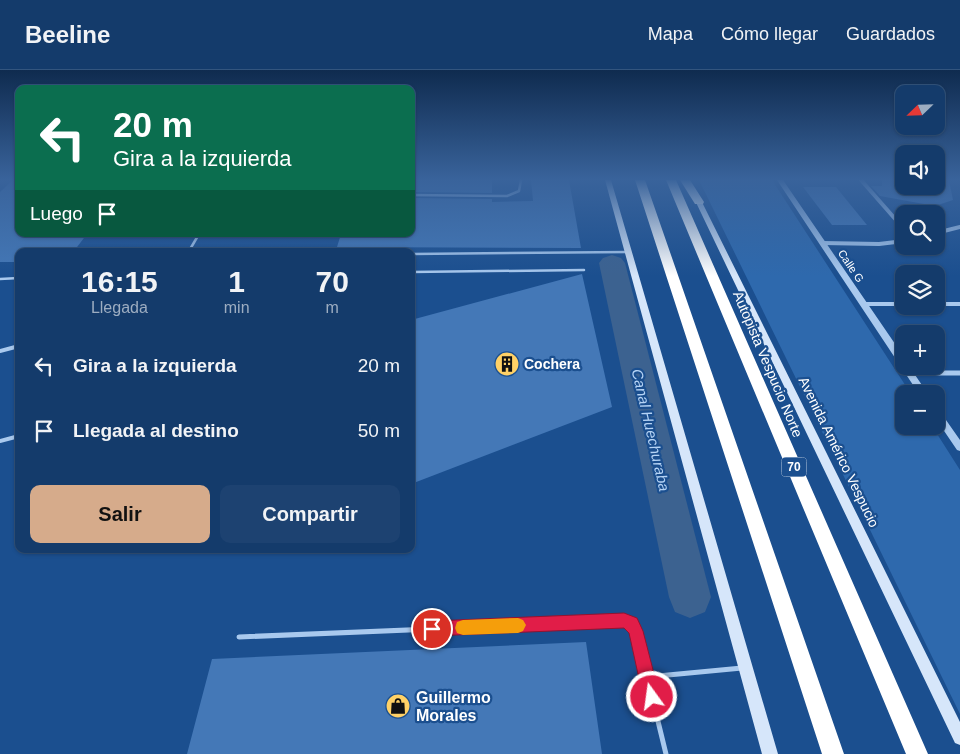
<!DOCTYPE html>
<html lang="es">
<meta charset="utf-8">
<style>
:root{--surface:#143b6b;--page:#1d4271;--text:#f1f3f6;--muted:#9dadc1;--line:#33557e;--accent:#d6ab8b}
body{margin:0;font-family:Arial,sans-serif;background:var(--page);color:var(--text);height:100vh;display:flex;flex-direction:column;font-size:19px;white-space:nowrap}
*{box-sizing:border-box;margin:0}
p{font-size:16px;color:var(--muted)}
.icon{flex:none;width:28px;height:28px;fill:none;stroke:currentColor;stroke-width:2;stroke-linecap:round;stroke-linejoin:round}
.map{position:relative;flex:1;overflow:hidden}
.side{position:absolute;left:15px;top:178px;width:400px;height:305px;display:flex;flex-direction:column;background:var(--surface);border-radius:10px;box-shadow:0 1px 4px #0004,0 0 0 1px var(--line)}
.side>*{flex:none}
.top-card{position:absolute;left:15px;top:15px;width:400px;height:152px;border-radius:10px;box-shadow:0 1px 4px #0004,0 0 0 1px var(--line);background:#0b6e4f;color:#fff;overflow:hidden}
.needle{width:32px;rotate:247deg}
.buttons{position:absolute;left:895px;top:15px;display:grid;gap:10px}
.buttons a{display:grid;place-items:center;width:50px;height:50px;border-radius:10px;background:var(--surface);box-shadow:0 1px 4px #0004,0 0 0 1px var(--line);font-size:25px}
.pin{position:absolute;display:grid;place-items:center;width:42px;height:42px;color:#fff;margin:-21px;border:2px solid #fff;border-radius:50%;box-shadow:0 1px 5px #0007}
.me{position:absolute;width:55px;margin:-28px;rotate:346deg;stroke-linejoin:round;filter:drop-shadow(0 0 4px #0008)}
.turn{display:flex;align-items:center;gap:18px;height:105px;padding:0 15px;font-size:22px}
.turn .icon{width:65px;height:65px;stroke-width:2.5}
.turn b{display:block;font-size:35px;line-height:42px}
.then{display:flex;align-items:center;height:48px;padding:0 15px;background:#0003;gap:10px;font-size:19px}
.eta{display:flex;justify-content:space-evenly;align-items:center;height:85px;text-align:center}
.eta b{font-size:30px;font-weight:700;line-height:35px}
.primary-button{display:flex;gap:10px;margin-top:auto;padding:10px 15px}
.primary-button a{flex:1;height:58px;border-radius:10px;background:var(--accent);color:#111;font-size:20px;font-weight:700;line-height:58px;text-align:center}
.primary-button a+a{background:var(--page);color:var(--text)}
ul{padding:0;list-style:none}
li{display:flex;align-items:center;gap:15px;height:65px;padding:0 15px}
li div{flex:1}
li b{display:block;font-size:19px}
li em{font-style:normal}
header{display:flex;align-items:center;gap:30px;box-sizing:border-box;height:70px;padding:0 25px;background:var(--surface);border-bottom:1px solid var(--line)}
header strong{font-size:24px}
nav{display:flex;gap:28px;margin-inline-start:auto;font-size:18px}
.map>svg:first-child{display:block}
</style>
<header>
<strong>Beeline</strong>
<nav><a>Mapa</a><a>Cómo llegar</a><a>Guardados</a></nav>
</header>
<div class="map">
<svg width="960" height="684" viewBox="0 0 960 684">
<rect width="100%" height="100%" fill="#1b4f8f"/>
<path fill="#2e69ad" d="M 699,110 L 772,110 L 911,324 L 904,324 L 904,356 L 932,356 L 960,400 L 960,644 Z"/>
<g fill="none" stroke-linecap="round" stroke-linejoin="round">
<path fill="#3c6290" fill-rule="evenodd" d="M 612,185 L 621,188 L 625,193 L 711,527 L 705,542 L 690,548 L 675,542 L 669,527 L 599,193 L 603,188 Z"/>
</g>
<path fill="#4478b7" d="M 13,110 L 19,110 L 19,164 L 87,164 L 74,181 L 19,181 L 19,192 L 0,192 L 0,122 Z
M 411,110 L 492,110 L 492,123 L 411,122 Z
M 531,110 L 569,110 L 581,178 L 337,177 L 341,164 L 411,164 L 411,128 L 492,129 L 492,132 L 533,131 Z
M 882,110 L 904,110 L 904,116 L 936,116 L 936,110 L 949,110 L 953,130 L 935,136 L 880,126 L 871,116 L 882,116 Z
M 803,117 L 836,117 L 867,155 L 832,155 Z
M 582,204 L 612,337 L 411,414 L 411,250 Z
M 586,572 L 602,684 L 187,684 L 212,589 Z"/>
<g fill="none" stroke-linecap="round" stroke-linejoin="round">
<path stroke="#a9c9ee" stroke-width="2.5" d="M 411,125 L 507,126 L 519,121 L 521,110
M 189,181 L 199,164
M 411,184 L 628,182
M 411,202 L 584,200
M 0,209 L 19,208"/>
<path stroke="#a9c9ee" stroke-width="4" d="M 0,281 L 19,276
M 0,371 L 19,366"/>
<path stroke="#a9c9ee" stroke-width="5" d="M 239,567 L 624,551 L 632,553 L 636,561 L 666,684
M 647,607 L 742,598"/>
<path stroke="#a9c9ee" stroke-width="4" d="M 861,110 L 904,159
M 936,163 L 960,157
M 823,173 L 879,174 L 904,171
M 863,234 L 904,234
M 936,234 L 960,234"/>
<path stroke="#a9c9ee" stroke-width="5" d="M 910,303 L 960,303"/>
<path fill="#a9c9ee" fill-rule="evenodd" d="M 777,110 L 783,110 L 904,287 L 904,296 L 909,296 L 928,324 L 919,324 Z
M 936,339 L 939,340 L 960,370 L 960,381 L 957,380 L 936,349 Z"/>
<path fill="#d6e6fa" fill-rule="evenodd" d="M 605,110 L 611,110 L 778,684 L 762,684 Z
M 694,120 L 697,122 L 960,652 L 960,675 L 955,673 L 691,122 Z"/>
<path fill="#fff" fill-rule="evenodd" d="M 635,110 L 645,110 L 844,684 L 822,684 Z
M 666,110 L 676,110 L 928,684 L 906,684 Z
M 680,110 L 690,110 L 704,132 L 703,134 L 695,134 Z"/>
</g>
<linearGradient id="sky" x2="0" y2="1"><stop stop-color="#0f2b4f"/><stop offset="0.53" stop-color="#39639b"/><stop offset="1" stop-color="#39639b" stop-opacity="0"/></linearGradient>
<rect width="960" height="206" fill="url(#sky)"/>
<path fill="#e11d48" stroke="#92132f" d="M 624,543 L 637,548 L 643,561 L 660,627 L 657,632 L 652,635 L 646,632 L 643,627 L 629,563 L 624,558 L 432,566 L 426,564 L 424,559 L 426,554 L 432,551 Z"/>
<path fill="#f59e0b" d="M 518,548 L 523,550 L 526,555 L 523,561 L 518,563 L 463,565 L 457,563 L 455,558 L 457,552 L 463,550 Z"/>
<defs>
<symbol id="building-disc" viewBox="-11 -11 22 22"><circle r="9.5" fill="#ffd166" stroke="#1b4f8f"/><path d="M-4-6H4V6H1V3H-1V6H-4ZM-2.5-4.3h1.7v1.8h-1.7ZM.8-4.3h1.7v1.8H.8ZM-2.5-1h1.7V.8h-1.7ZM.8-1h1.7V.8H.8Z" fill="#111"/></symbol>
<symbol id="shop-disc" viewBox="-11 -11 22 22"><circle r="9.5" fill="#ffd166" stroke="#1b4f8f"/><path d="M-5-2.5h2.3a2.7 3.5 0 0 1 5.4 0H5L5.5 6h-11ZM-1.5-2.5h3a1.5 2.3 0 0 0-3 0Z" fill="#111"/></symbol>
</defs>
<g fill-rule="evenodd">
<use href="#building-disc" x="493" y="280" width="28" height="28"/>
<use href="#shop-disc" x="384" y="622" width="28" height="28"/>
</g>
<g text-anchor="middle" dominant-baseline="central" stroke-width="4.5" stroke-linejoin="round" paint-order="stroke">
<g font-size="11" fill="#fff" stroke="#1b4f8f">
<text transform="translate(851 196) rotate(56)">Calle G</text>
</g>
<rect fill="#1b4f8f" stroke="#bbcadd" stroke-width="1" x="781.5" y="387.5" width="25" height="19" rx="4"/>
<g font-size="12" font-weight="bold" fill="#fff">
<text x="794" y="397">70</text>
</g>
<g font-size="14" font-weight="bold" fill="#fff" stroke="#1b4f8f" text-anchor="start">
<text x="524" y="294">Cochera</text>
</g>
<g font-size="14" fill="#fff" stroke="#1b4f8f">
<text transform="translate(768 294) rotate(67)">Autopista Vespucio Norte</text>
<text transform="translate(839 382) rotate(64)">Avenida Américo Vespucio</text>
</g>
<g font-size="15" font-style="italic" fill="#b5d3f5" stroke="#1b4f8f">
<text transform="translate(651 360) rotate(77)">Canal Huechuraba</text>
</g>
<g font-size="16" font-weight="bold" fill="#fff" stroke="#1b4f8f" text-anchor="start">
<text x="416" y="627">Guillermo<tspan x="416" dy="18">Morales</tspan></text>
</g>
</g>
</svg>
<div class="buttons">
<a><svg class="needle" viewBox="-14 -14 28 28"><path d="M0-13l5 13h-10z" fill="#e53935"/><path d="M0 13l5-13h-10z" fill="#9dadc1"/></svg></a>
<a><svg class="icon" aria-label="sound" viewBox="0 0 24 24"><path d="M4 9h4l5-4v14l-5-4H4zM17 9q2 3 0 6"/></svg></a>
<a><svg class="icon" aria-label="search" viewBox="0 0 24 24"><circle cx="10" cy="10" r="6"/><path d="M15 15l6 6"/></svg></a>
<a><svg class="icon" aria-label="layers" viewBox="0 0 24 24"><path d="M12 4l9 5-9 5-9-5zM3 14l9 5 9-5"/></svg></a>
<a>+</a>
<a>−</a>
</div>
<div class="pin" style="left:432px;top:559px;background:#d93025"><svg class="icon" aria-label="arrive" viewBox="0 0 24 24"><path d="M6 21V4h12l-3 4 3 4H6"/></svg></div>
<svg class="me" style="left:652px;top:627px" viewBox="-20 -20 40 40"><circle r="17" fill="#e11d48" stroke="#fff" stroke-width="3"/><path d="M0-11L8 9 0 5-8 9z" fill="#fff"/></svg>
<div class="top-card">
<div class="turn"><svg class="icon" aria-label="left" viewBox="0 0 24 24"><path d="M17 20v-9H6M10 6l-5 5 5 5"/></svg><div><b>20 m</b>Gira a la izquierda</div></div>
<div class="then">Luego<svg class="icon" aria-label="arrive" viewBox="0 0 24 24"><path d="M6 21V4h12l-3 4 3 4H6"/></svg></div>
</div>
<section class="side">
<div class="eta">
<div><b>16:15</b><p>Llegada</p></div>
<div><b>1</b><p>min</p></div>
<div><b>70</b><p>m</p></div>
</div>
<ul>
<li><svg class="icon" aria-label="left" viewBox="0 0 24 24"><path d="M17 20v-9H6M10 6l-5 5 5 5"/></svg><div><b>Gira a la izquierda</b></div><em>20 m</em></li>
<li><svg class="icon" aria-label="arrive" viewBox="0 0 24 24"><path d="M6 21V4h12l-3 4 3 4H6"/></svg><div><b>Llegada al destino</b></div><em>50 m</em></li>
</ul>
<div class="primary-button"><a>Salir</a><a>Compartir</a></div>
</section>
</div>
